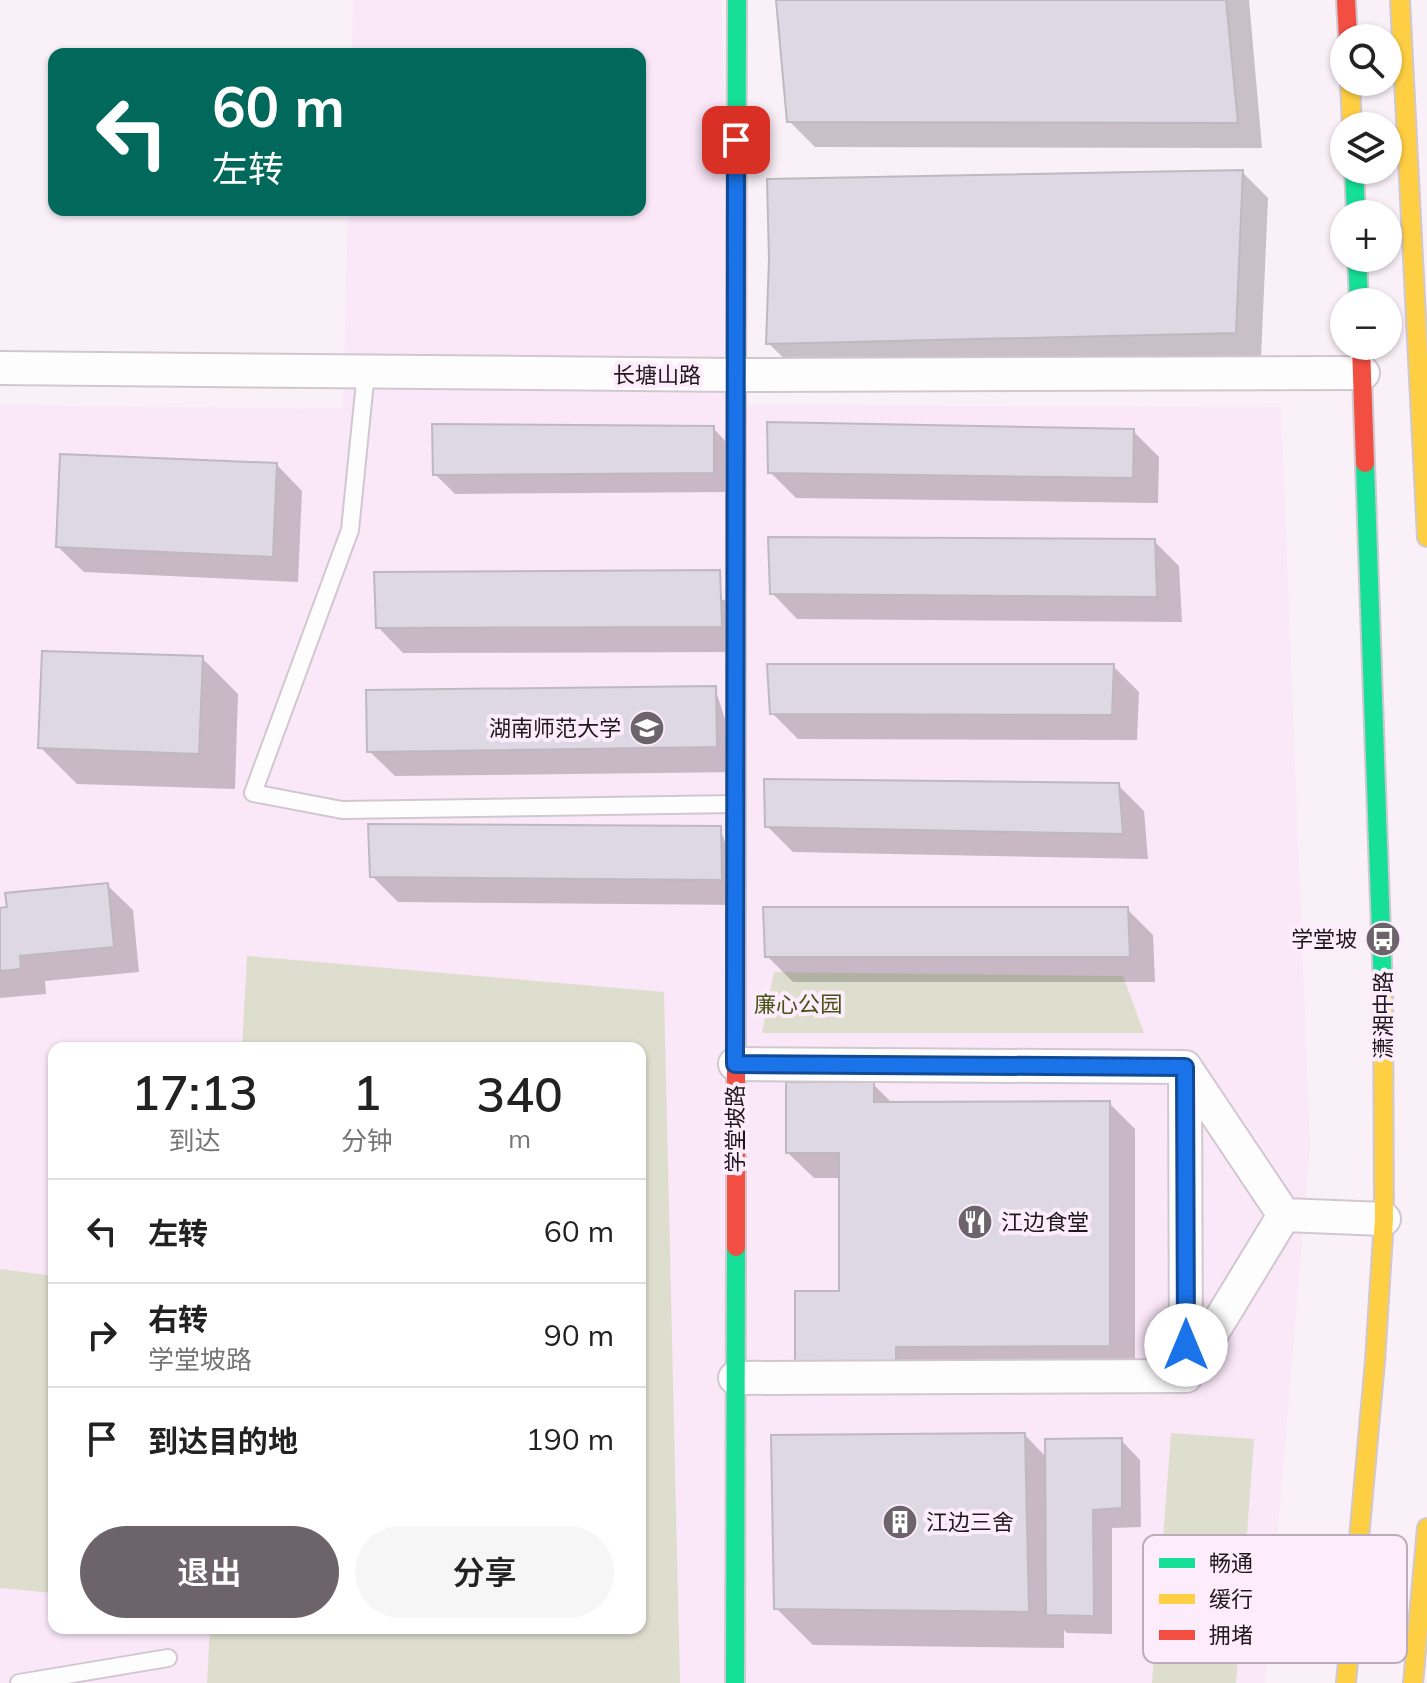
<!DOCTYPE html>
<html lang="zh">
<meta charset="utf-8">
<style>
:root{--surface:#fff;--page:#f6f6f6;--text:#222;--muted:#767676;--line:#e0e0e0;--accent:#6c646a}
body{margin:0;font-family:Mulish,"Noto Sans SC",sans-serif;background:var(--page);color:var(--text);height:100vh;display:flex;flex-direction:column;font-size:30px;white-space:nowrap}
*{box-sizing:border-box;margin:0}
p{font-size:26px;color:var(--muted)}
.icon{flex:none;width:44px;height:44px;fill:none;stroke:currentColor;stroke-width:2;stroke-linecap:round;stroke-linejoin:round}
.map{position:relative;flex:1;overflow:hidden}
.panel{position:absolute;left:48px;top:1042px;width:598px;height:592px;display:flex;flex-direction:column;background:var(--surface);border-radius:16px;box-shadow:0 2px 6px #0004}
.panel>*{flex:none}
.hud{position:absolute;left:48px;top:48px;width:598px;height:168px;border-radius:16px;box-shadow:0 2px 6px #0004;background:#00695c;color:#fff;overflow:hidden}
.tools{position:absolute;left:1330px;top:24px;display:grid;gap:16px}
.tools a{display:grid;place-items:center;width:72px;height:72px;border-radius:50%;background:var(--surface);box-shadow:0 2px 6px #0004;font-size:40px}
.pin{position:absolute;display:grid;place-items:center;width:68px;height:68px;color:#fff;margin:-34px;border-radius:16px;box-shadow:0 4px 12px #0006}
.me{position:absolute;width:88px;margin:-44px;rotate:0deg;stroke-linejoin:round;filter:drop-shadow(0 0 6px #0008)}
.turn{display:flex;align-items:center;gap:28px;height:168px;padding:0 32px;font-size:36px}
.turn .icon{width:104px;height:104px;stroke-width:2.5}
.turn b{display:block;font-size:56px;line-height:68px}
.eta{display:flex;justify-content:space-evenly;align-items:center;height:136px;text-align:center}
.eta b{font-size:48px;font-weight:600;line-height:56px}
.cta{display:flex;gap:16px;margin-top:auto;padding:16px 32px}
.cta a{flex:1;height:92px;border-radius:48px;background:var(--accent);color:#fff;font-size:32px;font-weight:600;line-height:92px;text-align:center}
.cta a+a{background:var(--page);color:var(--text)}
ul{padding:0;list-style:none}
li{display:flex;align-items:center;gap:24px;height:104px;padding:0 32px;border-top:2px solid var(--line)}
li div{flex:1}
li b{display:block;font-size:30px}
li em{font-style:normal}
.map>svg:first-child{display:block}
</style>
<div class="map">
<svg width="1427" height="1683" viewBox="0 0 1427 1683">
<rect width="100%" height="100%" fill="#faf0f8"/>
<path fill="#fae7f8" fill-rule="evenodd" d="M 353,0 L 721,0 L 736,405 L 1281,407 L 1310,1146 L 1265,1683 L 0,1683 L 0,405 L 343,409 L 348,210 L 640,210 L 640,54 L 352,54 ZM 54,1048 L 640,1048 L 640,1628 L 54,1628 Z"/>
<path fill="#dedece" d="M 247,956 L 664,992 L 680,1683 L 207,1683 L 210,1628 L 640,1628 L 640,1048 L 242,1048 Z
M 774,972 L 1123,976 L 1144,1033 L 762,1033 Z
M 0,1269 L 54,1276 L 54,1593 L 0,1588 Z
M 1171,1433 L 1254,1439 L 1236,1683 L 1152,1683 Z"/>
<path fill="#0003" d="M 778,0 L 1249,0 L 1262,148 L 815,147 L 789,121 Z
M 1242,172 L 1268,198 L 1261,358 L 794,368 L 768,343 Z
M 713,428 L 732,448 L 733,492 L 455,494 L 435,474 Z
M 1133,431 L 1159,457 L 1158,503 L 796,498 L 770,472 Z
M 277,465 L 302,491 L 298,582 L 84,572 L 58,547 Z
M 1154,541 L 1179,566 L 1182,622 L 797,619 L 772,593 Z
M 745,598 L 747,652 L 403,653 L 378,627 Z
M 202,658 L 238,694 L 235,789 L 77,784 L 40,747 Z
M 1113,666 L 1139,692 L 1137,740 L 798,739 L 772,713 Z
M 715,688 L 742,772 L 395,776 L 369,751 Z
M 1118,785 L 1144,811 L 1148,859 L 793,852 L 767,826 Z
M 720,828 L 747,905 L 398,902 L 372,876 Z
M 107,885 L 133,910 L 139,972 L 45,981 L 46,994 L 0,998 L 0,910 Z
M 1127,909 L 1153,935 L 1155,982 L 793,982 L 767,956 Z
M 873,1084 L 893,1104 L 1109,1103 L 1135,1129 L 1135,1371 L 823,1391 L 841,1293 L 841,1178 L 814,1178 L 788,1153 Z
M 1025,1435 L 1047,1458 L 1121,1440 L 1140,1460 L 1141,1527 L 1112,1528 L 1112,1634 L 1067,1633 L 1064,1630 L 1064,1648 L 813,1645 L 776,1608 Z"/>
<path fill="#ddd8e3" stroke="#beb9c1" stroke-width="2" d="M 776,0 L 1226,0 L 1238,123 L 787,122 Z
M 1243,170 L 1236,333 L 766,344 L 769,259 L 767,179 Z
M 767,422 L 1134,429 L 1133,478 L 768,473 Z
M 432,424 L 714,426 L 714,473 L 433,475 Z
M 60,454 L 277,463 L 273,557 L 56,547 Z
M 768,537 L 1155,539 L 1157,597 L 770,594 Z
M 720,570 L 722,627 L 376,628 L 374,572 Z
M 42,651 L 203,656 L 199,754 L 38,748 Z
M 767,664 L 1114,664 L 1112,715 L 770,714 Z
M 716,686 L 717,747 L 367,752 L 366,690 Z
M 764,779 L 1119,783 L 1123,834 L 765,827 Z
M 368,824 L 721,826 L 722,880 L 370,877 Z
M 108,883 L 114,947 L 20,956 L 21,969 L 0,971 L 0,908 L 7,907 L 5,893 Z
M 763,907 L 1128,907 L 1130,957 L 765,957 Z
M 786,1082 L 874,1082 L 874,1102 L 1110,1101 L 1110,1346 L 896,1347 L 896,1366 L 795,1366 L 795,1291 L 839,1291 L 839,1153 L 786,1153 Z
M 1025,1433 L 1029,1612 L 774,1609 L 771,1435 Z
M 1122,1438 L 1122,1508 L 1093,1510 L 1094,1616 L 1046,1615 L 1045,1439 Z"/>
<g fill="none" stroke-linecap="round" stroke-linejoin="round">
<defs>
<path id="lane" d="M 366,372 L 350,530 L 253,793 L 342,810 L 734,804
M 19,1683 L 168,1658"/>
<path id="street" d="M 0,368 L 735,375 L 1363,373
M 1185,1067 L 1186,1375
M 1284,1215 L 1384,1219
M 735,1378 L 1186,1376 L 1284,1215 L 1185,1067 L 735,1064"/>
<path id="fast" d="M 1354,170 L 1356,214
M 1357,258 L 1359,302
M 736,435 L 737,0
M 1365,463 L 1383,991
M 735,1683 L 736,1247"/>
<path id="slow" d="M 1400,0 L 1427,537
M 1350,82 L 1352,126
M 736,866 L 736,435
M 1346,1683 L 1375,1361 L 1384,1219 L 1383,991
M 1413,1683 L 1427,1528"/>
<path id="jam" d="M 1346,0 L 1348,38
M 1361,346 L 1365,463
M 736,1247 L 736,866"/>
</defs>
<use href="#lane" stroke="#d1c8cf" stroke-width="20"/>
<use href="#street" stroke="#d1c8cf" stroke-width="36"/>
<use href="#fast" stroke="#d1c8cf" stroke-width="22"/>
<use href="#slow" stroke="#d1c8cf" stroke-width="22"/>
<use href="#jam" stroke="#d1c8cf" stroke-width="22"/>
<use href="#lane" stroke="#fefdfe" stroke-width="16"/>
<use href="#street" stroke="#fefdfe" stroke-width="32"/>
<use href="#fast" stroke="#16e098" stroke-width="18"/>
<use href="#slow" stroke="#ffcf43" stroke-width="18"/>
<use href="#jam" stroke="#f24e42" stroke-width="18"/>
</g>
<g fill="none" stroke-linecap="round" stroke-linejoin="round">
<defs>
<path id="route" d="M 736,140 L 735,1064 L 1185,1067 L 1186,1345"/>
</defs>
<use href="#route" stroke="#114b97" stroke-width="20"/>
<use href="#route" stroke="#1a73e8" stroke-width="14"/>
</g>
<defs>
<symbol id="university-disc" viewBox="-11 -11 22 22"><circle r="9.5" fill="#6c646a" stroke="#fdedfc"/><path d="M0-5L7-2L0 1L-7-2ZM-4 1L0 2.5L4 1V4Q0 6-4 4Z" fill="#fff"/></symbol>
<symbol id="bus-disc" viewBox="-11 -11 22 22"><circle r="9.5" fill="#6c646a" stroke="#fdedfc"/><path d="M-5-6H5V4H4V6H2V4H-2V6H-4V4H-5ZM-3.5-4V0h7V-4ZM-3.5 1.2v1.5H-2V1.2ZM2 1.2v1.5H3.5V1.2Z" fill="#fff"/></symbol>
<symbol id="restaurant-disc" viewBox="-11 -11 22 22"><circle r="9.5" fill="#6c646a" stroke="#fdedfc"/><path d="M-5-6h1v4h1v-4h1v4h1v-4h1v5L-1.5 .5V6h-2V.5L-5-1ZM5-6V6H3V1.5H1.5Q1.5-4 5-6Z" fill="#fff"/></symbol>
<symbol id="building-disc" viewBox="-11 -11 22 22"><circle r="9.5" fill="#6c646a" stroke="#fdedfc"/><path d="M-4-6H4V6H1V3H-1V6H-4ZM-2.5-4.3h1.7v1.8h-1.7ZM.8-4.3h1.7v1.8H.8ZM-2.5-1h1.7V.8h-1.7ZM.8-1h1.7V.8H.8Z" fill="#fff"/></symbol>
</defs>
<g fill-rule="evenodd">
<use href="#university-disc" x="627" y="708" width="40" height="40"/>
<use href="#bus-disc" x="1363" y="919" width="40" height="40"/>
<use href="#restaurant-disc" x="955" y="1202" width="40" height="40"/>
<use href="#building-disc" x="880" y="1502" width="40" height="40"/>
</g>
<g text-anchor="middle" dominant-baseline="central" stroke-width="8" stroke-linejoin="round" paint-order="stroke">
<g font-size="22" fill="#1f181e" stroke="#fdedfc">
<text x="657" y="375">长塘山路</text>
<text transform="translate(1383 1015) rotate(-90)">潇湘中路</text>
<text transform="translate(735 1129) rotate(-90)">学堂坡路</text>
</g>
<g font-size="22" fill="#1f181e" stroke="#fdedfc" text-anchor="end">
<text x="621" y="728">湖南师范大学</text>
<text x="1357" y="939">学堂坡</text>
<text x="1001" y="1222" text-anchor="start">江边食堂</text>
<text x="926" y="1522" text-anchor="start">江边三舍</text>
</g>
<g font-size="22" fill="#485216" stroke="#fdedfc">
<text x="798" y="1004">廉心公园</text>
</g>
</g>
<rect x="1143" y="1535" width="264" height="128" rx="12" fill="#fdedfc" stroke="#baadb9" stroke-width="2"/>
<rect x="1159" y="1558" width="36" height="10" fill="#16e098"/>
<rect x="1159" y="1594" width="36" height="10" fill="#ffcf43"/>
<rect x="1159" y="1630" width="36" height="10" fill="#f24e42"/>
<g font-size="22" fill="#1f181e">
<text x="1209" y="1571">畅通</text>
<text x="1209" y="1607">缓行</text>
<text x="1209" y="1643">拥堵</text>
</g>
</svg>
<div class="tools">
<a><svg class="icon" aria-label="search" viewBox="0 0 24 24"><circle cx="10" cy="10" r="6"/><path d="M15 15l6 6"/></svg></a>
<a><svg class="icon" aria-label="layers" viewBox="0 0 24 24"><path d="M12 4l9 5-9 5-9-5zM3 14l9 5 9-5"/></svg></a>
<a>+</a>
<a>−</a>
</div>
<div class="pin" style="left:736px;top:140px;background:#d93025"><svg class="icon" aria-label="arrive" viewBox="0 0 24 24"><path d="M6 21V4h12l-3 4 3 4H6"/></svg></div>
<svg class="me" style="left:1186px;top:1345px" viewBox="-20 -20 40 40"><circle r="19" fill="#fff"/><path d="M0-13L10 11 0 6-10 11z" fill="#1a73e8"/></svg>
<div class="hud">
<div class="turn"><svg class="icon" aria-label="left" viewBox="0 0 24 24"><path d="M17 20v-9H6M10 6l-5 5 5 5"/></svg><div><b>60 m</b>左转</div></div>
</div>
<section class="panel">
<div class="eta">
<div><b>17:13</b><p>到达</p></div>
<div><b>1</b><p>分钟</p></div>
<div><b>340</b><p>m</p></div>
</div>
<ul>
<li><svg class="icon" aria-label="left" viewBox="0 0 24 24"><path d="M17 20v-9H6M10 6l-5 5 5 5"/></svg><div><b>左转</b></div><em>60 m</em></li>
<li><svg class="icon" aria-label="right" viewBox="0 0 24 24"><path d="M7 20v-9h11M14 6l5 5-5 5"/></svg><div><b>右转</b><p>学堂坡路</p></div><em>90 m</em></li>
<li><svg class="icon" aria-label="arrive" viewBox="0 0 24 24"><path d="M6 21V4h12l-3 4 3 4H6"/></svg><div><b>到达目的地</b></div><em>190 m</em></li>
</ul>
<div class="cta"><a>退出</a><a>分享</a></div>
</section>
</div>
